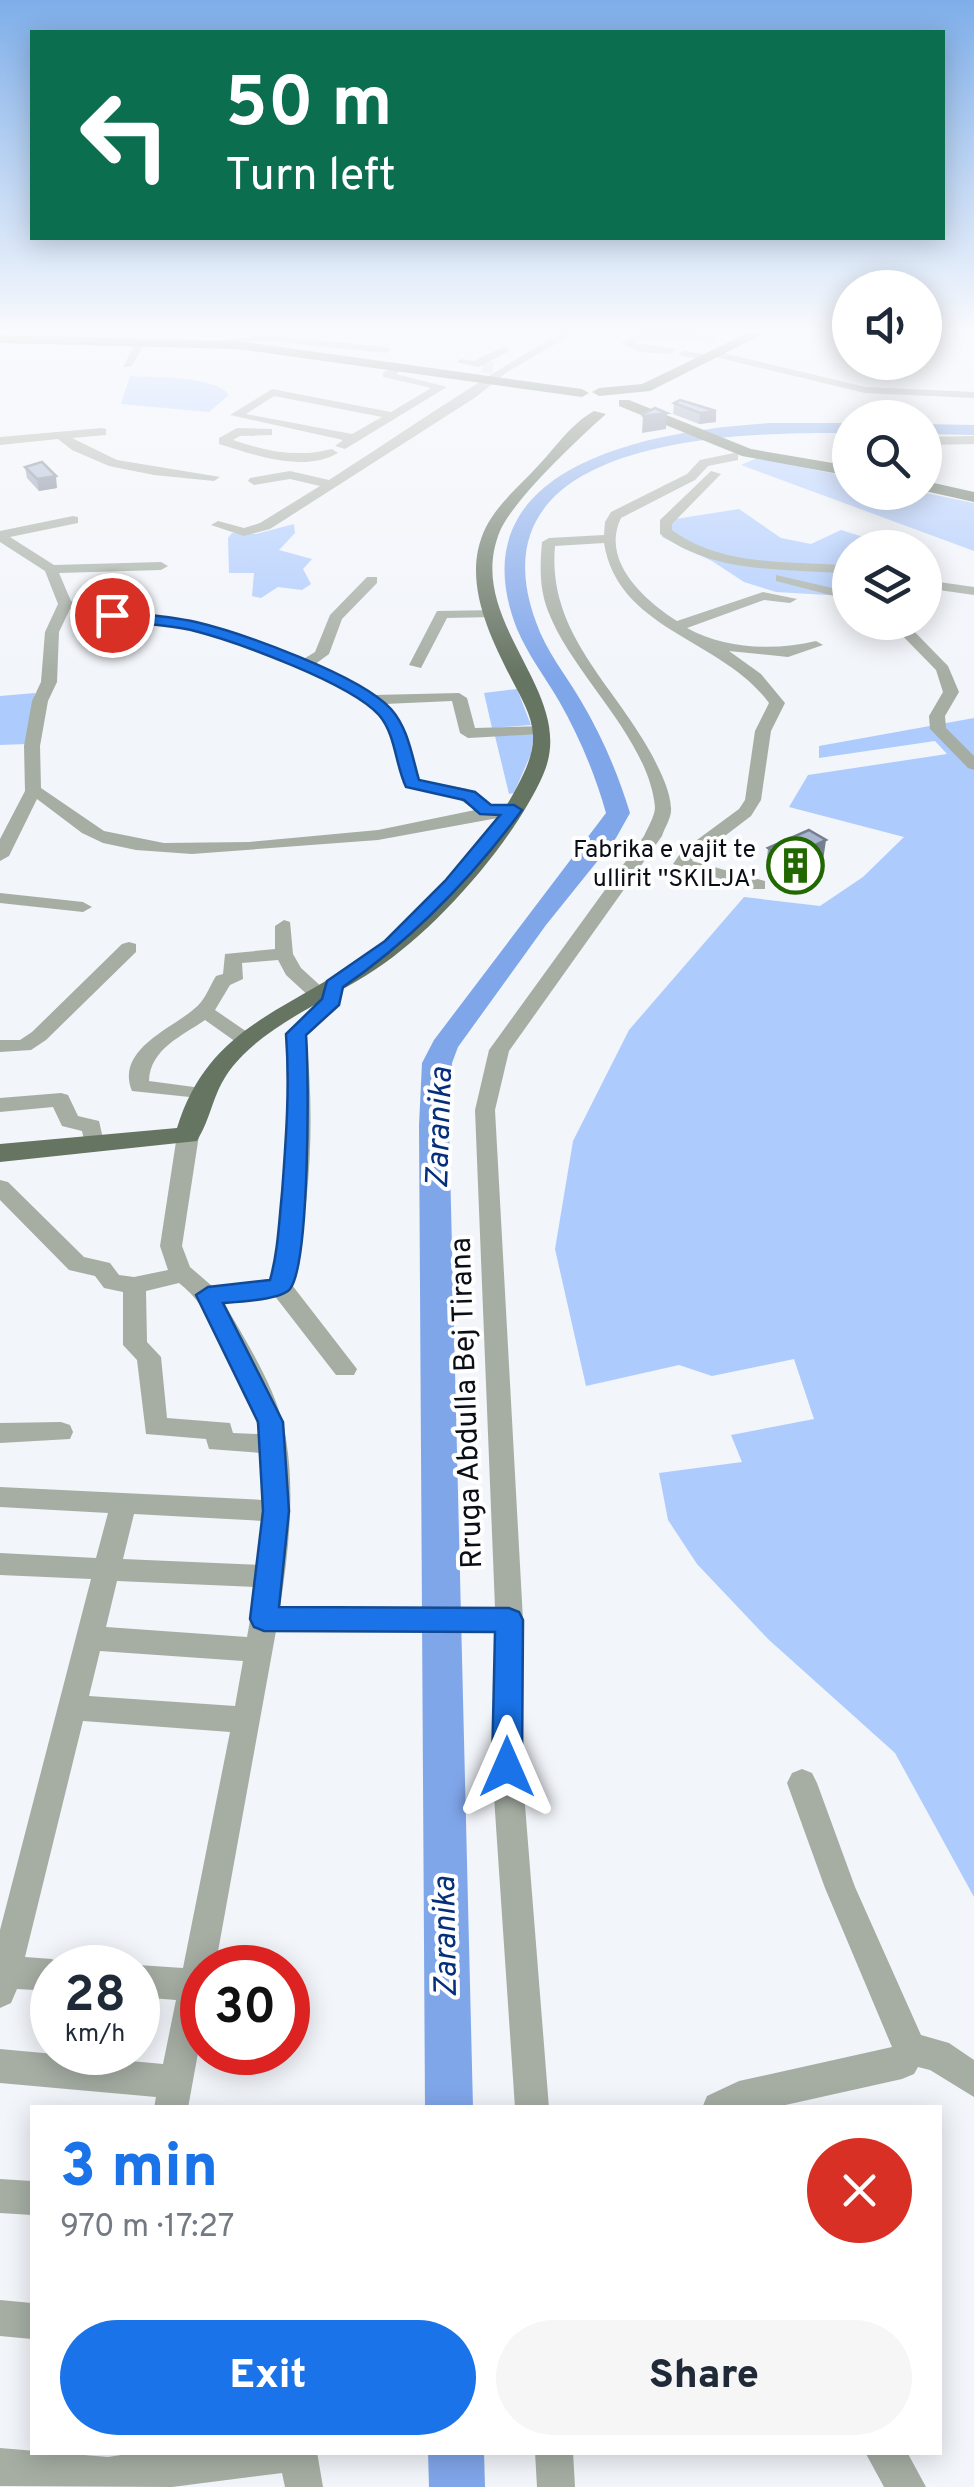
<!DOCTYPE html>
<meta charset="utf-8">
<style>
:root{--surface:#fff;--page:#f6f6f7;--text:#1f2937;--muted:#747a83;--accent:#1a73e8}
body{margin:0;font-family:Overpass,sans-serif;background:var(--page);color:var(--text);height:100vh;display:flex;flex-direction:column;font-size:38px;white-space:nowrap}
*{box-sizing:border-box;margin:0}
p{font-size:32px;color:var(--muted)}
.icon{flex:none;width:55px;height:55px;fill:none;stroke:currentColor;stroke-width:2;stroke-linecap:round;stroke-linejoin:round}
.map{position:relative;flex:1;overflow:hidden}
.details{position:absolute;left:30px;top:2105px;width:912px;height:350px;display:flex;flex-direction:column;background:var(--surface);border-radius:0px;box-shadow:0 5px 25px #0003}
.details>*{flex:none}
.top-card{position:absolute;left:30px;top:30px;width:915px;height:210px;border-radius:0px;box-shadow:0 5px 25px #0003;background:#0b6e4f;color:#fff;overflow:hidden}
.controls{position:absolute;left:832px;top:270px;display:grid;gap:20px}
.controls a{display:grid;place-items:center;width:110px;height:110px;border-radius:50%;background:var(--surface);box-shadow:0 5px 25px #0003;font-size:50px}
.speed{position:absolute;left:30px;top:1945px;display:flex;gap:20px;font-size:50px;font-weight:700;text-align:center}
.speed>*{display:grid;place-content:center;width:130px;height:130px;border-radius:50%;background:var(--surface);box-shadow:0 5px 25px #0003;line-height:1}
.speed small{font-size:25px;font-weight:400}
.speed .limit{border:15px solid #d22;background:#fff;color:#111}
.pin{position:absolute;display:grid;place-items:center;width:85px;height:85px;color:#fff;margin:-42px;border:5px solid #fff;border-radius:50%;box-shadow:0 2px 10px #0007}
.me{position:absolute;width:110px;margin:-55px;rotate:0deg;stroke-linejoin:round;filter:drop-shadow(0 0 8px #0008)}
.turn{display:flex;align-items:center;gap:35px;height:210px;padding:0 30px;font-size:45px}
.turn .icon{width:130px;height:130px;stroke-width:2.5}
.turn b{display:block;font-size:70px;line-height:85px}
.round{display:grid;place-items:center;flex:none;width:105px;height:105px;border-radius:52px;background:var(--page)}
.head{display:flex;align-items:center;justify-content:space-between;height:170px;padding:0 30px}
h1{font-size:60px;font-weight:800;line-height:75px;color:var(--accent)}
.primary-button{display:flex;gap:20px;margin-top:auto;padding:20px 30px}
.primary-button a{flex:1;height:115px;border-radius:60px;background:var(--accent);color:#fff;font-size:40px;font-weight:800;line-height:115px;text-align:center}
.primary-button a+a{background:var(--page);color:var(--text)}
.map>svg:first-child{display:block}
</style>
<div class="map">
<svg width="974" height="2487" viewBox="0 0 974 2487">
<rect width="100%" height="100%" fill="#f2f5fa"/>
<path fill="#aecbfe" d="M 130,376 C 154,378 215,375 229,395 L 209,412 L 121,404 Z
M 757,458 L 850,477 L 850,492 L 925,493 L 974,503 L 974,551 L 741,465 Z
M 739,509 L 781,538 L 811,544 L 841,530 L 896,547 L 850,548 L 850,596 L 844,596 L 776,592 L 744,582 L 712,561 L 662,537 L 669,520 Z
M 294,524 L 295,533 L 279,550 L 312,559 L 303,569 L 311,584 L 302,590 L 278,587 L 261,598 L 252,596 L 254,573 L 229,573 L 228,538 L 232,533 L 256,534 Z
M 517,689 L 531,725 L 492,728 L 484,693 Z
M 35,693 L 26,744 L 0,745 L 0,696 Z
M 974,718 L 974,1897 L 895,1753 L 768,1639 L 697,1564 L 668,1520 L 659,1473 L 742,1462 L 731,1435 L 814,1419 L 794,1359 L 712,1376 L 679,1365 L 586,1386 L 555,1249 L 573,1141 L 629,1030 L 744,897 L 820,906 L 863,877 L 904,837 L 789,807 L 808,775 L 947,754 L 935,741 L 819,758 L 819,746 Z
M 534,734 L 531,754 L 514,793 L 509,794 L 495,736 Z"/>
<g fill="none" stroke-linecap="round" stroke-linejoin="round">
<path fill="#80a6ea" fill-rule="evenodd" d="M 771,423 L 850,423 L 850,433 C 736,432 468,436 536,622 C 546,651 566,675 581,701 C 602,736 618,774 630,813 L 616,838 L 546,925 L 458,1047 L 452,1063 L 449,1125 L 473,2108 L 425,2108 L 419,1125 L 422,1063 L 434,1040 L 606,813 C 595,774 579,736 559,701 C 545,677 528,655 517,629 C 452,463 656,430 771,423 Z
M 925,424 L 974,425 L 974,435 L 925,434 Z
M 428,2452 L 484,2452 L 485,2487 L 429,2487 Z"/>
<path stroke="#cfd2d8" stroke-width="12" stroke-dasharray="12 6" stroke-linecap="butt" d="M 703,336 L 715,339
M 482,366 L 493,368"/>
<path fill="#a6aea4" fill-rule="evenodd" d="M 432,328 L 447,328 L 449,331 L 444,334 Z
M 570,328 L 583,328 L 507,372 L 476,397 L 270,529 L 244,536 L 211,525 L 218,521 L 244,528 L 260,523 L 320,486 L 290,479 L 254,485 L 248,481 L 250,478 L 290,471 L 329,480 C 409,429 487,374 570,328 Z
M 646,328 L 659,328 L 656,331 C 673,334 694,329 708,336 C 685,346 657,331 634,343 L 676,349 L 672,354 L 640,352 L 621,343 Z
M 727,328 L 746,328 L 762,334 L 757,337 Z
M 269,335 L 386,347 L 391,350 L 386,353 L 269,341 L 206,345 L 201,342 Z
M 138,338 L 147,340 L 131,367 L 123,367 Z
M 505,346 L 509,351 L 479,367 L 456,362 L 461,359 L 474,361 Z
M 683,350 L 710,356 L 711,358 L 706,361 L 679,355 Z
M 715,351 L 865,387 L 974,392 L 974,398 L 865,393 L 711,356 Z
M 397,364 L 406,366 L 396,374 L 447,387 L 345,449 L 335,446 L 343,440 L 230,415 L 272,389 L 391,412 L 431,388 L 383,377 L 383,373 ZM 274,396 L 382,417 L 352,434 L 246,414 Z
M 102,428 L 106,429 L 106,435 L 72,438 L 117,460 L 220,477 L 214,481 L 154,475 L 109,466 L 72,450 L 58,439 L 0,445 L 0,437 Z
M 237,428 L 272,429 L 272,435 L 240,436 L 233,440 C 266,451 297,458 332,449 L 338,453 C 303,473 255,455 219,444 L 219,438 Z
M 974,436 L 974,444 L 925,445 L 925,437 Z
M 850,442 L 850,460 L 844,456 L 844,446 Z
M 734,453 L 738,454 L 738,460 L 708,466 L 695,480 L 621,518 C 600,561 645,601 677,621 L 763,592 L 797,599 L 790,603 L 764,600 L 687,628 C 725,649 775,651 816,641 L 823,645 L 788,657 L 729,651 L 761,674 L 785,703 L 771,731 L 761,800 L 751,816 L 692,861 L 765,881 L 765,889 L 753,889 L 673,864 L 682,851 L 739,809 L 745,800 L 755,731 L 769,703 C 723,639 618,631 604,543 L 555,546 C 547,634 615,685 653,757 C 661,773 670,790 671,808 C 672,817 665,827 662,836 L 509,1051 L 495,1110 L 523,1620 L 522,1767 L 549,2108 L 515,2108 L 492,1767 L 495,1632 L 276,1631 L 215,1968 L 202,1968 L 202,2031 L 188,2108 L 154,2108 L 156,2097 L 0,2083 L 0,2049 L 163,2064 L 176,2000 L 138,1997 L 138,1968 L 132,1968 L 138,1965 L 183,1968 L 230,1732 L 83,1721 L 25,1957 L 52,1959 L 65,1968 L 52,1968 L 52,1991 L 17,1989 L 11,2003 L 0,2008 L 0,1930 L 91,1579 L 0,1575 L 0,1553 L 96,1558 L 108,1513 L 0,1507 L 0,1487 L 264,1500 L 262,1453 L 209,1449 L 206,1439 L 146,1434 L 137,1360 L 123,1345 L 123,1292 L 104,1288 L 95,1276 L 69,1270 L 0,1200 L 0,1180 L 8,1182 L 84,1257 L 110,1263 L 119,1275 L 134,1277 L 168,1270 L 160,1246 L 177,1135 L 181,1130 L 195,1130 L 199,1135 L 182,1246 L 190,1267 L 212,1286 L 270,1279 C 290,1200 294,1115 286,1034 L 323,999 L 311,998 L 286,975 L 278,960 L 242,963 L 243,979 L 230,985 L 215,1010 L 250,1034 L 253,1038 L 250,1042 L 236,1042 L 205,1020 C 182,1036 150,1049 149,1081 L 209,1089 L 212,1094 L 209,1099 L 132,1091 C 115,1050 171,1029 194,1009 C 205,1001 209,987 216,976 L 223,974 L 225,954 L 275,949 L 275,926 L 284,920 L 290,922 L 293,954 L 301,968 L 324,989 L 327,981 L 334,979 L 344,985 L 339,1005 L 306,1035 C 315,1118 311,1204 292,1285 L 357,1369 L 354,1375 L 336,1375 L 274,1295 L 223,1301 C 245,1340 274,1384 284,1428 C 296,1487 289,1549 280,1607 L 495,1608 L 475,1110 L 489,1050 L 644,836 C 648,827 655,816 655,807 C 648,737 573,676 548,611 C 539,587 540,566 542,542 L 549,538 L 604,535 L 605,522 L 611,512 L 687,474 L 700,460 ZM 179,1283 C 214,1309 252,1391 259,1434 L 233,1433 L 230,1423 L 167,1418 L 161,1357 L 147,1342 L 146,1291 ZM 134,1514 L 263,1521 L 259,1565 L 123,1559 ZM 117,1581 L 256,1587 L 247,1637 L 106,1627 ZM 100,1651 L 243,1661 L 235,1706 L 89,1696 Z
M 711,471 L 721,474 L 672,524 L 672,530 C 724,568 788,560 850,566 L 850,574 C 784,568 716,575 660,534 L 660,520 Z
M 73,516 L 78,517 L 78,523 L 10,537 L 54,565 L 161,562 L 168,566 L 161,570 L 59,573 L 71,601 L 199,623 L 302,660 L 315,652 L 330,615 L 367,577 L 377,577 L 377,583 L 342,619 L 329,654 L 314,665 L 374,695 L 459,693 L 467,698 L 475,728 L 548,726 L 548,732 L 542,734 L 468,738 L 460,733 L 452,701 L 385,704 L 406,732 L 419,780 L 467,789 L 492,807 L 514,805 L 522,810 L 514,815 L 378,840 L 192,854 L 136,850 L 103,843 L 82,833 L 37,799 L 9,856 L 0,861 L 0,839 L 25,791 L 24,746 L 32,701 L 41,682 L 45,632 L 58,604 L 45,571 L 0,542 L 0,531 ZM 70,609 C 110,616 152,619 191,630 C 237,642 348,681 379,715 C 397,735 395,764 406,786 L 456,797 L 475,810 L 378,830 L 249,842 L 164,843 L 104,831 L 41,788 L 40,746 L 48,701 L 57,682 L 59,632 Z
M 776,575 L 850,592 L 850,600 L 776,581 Z
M 925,580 L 974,587 L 974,595 L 925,588 Z
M 498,610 L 498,616 L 493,617 L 447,618 L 421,668 L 409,665 L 437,611 Z
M 889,622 L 905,622 L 948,666 L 959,692 L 945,716 L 946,728 L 974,756 L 974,770 L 968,768 L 930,729 L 929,716 L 943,692 L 936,670 Z
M 0,893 L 83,902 L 92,907 L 83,912 L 0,903 Z
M 129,942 L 136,944 L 136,952 L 46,1040 L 31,1050 L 0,1052 L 0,1040 L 20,1040 L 32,1032 L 122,944 Z
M 61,1093 L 68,1095 L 78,1116 L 99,1121 L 104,1143 L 100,1148 L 86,1148 L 82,1131 L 62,1126 L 53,1107 L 0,1112 L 0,1098 Z
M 61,1422 L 70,1425 L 73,1432 L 70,1439 L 0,1443 L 0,1423 Z
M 802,1769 L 812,1773 L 817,1783 L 855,1887 L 921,2035 L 949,2043 L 974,2060 L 974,2097 L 930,2070 L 918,2067 L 914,2074 L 902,2079 L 772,2108 L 702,2108 L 707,2096 L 739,2081 L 892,2047 L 825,1888 L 787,1783 L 792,1773 Z
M 0,2179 L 32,2181 L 32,2215 L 0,2213 Z
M 0,2300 L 32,2303 L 32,2339 L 0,2336 Z
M 0,2448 L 108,2457 L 141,2452 L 317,2452 L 323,2487 L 285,2487 L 282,2473 L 172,2487 L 0,2486 Z
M 535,2452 L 573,2452 L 575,2487 L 537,2487 Z
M 865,2452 L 907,2452 L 926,2487 L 884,2487 Z"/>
<path fill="#667462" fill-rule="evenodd" d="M 758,328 L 775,328 L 650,391 L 599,396 L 592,392 L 599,388 L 642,384 Z
M 0,335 L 237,341 L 582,389 L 589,393 L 582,397 L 237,349 L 0,343 Z
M 619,400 L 629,400 L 751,449 L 850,466 L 850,476 L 742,456 L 619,406 Z
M 594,411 L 606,414 C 579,438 514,499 500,531 C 462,623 580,692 543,775 C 514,841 437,929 376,969 C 333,998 280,1018 243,1055 C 211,1087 216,1109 197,1141 L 0,1162 L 0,1144 L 177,1128 C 209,1024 290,1011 367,954 C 425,912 485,849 518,785 C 526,770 534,752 533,735 C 532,714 520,696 511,678 C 488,633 461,577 486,527 C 498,504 518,487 535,469 C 555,449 569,425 594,411 Z
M 925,481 L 974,492 L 974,502 L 925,491 Z"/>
</g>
<path fill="#909cb1" d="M 680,400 L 716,422 L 699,424 L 673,414 L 674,403 Z
M 25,467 L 57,488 L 39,491 L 27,478 Z
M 768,848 L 823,861 L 784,879 L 766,869 Z"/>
<path fill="#757f90" d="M 716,411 L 716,422 L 699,424 L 700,413 Z
M 667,413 L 666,429 L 642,433 L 643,416 Z
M 56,476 L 57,488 L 39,491 L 37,479 Z
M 826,840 L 823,861 L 784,879 L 786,859 Z"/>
<path fill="#a7b5ce" stroke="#757f90" stroke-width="2.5" d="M 680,400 L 716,411 L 700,413 L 674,403 Z
M 655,408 L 667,413 L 643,416 L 642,414 Z
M 42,462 L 56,476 L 37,479 L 25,467 Z
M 809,830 L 826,840 L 786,859 L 768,848 Z"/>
<linearGradient id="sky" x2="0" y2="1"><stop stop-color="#7eaee9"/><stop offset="0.49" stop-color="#f9fafd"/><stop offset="1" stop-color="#f9fafd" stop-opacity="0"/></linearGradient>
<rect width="974" height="676" fill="url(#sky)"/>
<path fill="#1a73e8" stroke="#114b97" stroke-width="2.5" d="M 112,611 C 140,614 169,616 196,622 C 242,633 360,675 391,709 C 408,728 412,756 419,780 L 475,792 L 491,805 L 514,805 L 522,810 C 471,879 414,938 343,987 L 339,1005 L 306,1035 C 309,1075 310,1263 290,1289 C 281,1300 237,1302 223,1303 L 283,1422 L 289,1511 L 279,1607 L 509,1608 L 519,1612 L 523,1620 L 522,1767 L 517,1776 L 507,1780 L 497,1776 L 492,1767 L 495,1632 L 264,1631 L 254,1627 L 250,1619 L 263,1511 L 258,1422 L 196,1295 L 208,1287 L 270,1280 C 278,1252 279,1222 282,1193 C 286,1139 290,1088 286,1034 L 322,999 L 327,981 L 385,941 L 445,881 L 500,815 L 480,814 L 464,800 L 406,787 C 395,764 396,735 379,715 C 350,683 235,641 191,630 C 164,624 135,624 107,618 L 107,612 Z"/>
<defs>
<symbol id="building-ring" viewBox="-11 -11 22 22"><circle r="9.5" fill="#fff" stroke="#226800" stroke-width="1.5"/><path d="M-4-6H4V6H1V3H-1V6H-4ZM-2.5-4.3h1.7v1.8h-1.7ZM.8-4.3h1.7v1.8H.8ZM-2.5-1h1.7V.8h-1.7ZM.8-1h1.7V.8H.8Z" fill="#226800"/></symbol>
</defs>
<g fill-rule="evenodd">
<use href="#building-ring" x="764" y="834" width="63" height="63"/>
</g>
<g text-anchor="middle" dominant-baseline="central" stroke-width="8" stroke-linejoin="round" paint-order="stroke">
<g font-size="25" fill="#0a0f17" stroke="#fff" text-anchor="end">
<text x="756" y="851">Fabrika e vajit te<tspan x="756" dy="29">ullirit ''SKILJA'</tspan></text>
</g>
<g font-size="30" fill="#0a0f17" stroke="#fff">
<text transform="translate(468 1403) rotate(-92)">Rruga Abdulla Bej Tirana</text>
</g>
<g font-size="32" font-style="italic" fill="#052e7b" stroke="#fff">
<text transform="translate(441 1128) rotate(-88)">Zaranika</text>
<text transform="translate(447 1937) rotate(-91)">Zaranika</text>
</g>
</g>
</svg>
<div class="controls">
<a><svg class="icon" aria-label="sound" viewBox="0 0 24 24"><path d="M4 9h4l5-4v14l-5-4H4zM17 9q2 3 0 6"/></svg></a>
<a><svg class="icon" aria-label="search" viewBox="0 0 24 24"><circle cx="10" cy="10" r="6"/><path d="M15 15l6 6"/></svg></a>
<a><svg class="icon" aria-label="layers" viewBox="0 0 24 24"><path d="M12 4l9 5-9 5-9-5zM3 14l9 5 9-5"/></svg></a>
</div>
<div class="speed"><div>28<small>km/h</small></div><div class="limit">30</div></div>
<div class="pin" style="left:112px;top:615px;background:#d93025"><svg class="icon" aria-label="arrive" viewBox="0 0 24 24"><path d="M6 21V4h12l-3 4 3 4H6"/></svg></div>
<svg class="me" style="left:507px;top:1767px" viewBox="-20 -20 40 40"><path d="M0-17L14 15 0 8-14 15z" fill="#1a73e8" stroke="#fff" stroke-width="4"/></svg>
<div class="top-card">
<div class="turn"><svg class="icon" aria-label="left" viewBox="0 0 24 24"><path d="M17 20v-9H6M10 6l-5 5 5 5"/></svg><div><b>50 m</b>Turn left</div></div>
</div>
<section class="details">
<div class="head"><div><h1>3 min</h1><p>970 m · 17:27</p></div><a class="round" style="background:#d93025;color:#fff"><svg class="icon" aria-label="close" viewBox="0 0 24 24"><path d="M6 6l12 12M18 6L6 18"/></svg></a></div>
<div class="primary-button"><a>Exit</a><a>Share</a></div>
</section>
</div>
